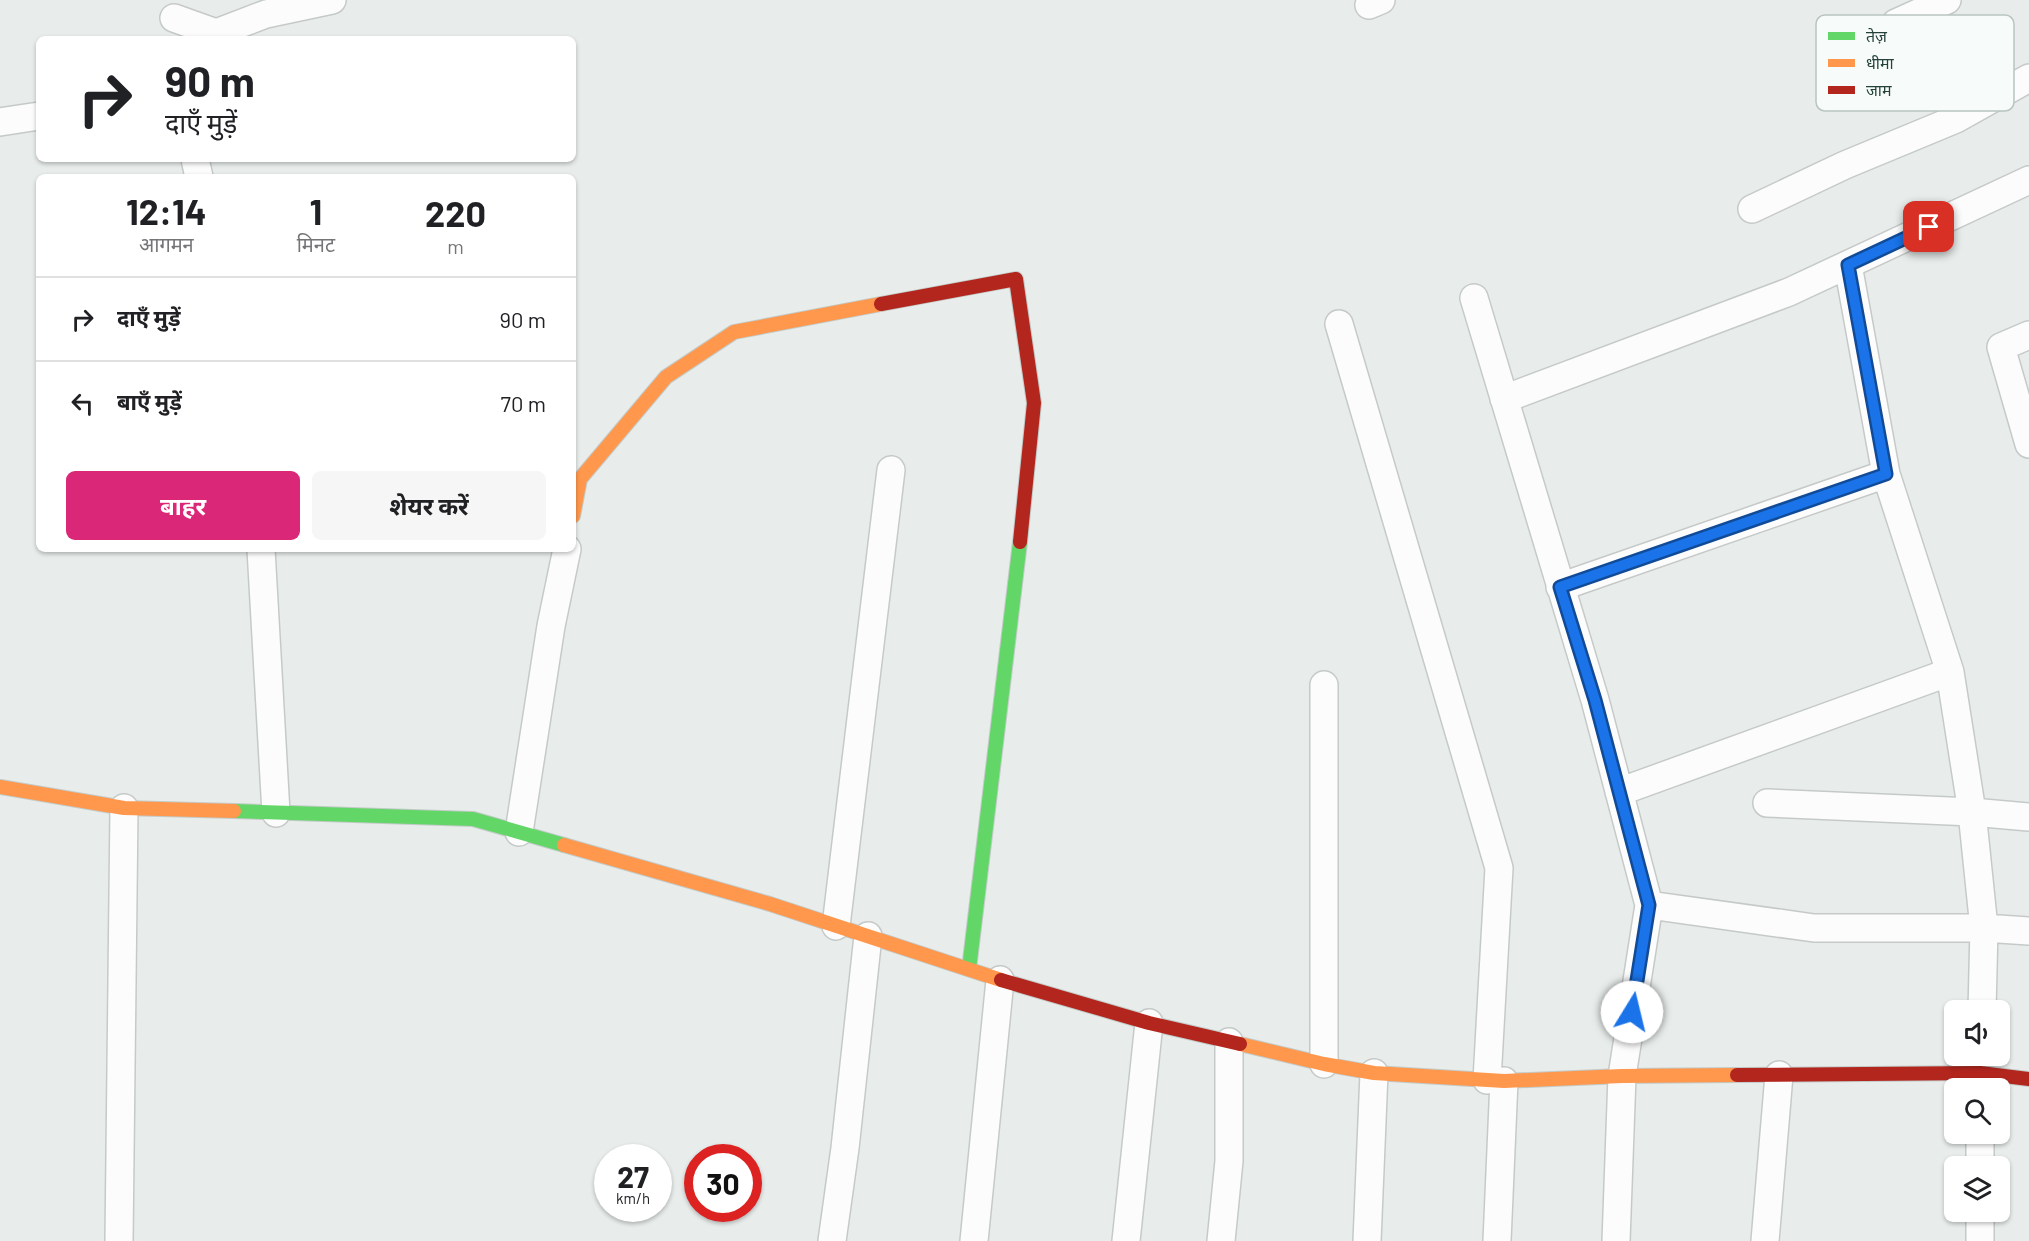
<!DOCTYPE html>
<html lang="hi">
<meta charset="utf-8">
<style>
:root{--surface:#fff;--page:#f6f6f6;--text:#202124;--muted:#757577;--line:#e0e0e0;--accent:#db2777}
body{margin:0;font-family:Barlow,"Noto Sans Devanagari",sans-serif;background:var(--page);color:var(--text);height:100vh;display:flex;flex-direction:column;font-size:22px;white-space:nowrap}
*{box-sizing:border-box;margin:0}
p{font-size:20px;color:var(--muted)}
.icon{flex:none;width:33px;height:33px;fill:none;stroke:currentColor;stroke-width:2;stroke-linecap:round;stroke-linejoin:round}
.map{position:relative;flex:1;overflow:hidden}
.details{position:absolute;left:36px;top:174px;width:540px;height:378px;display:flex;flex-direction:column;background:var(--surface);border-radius:9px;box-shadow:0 2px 4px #0004}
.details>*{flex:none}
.hud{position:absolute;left:36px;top:36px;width:540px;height:126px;border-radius:9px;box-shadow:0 2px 4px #0004;background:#fff;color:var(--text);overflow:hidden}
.controls{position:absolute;left:1944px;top:1000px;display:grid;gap:12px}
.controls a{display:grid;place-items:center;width:66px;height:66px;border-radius:9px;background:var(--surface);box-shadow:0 2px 4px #0004;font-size:30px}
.speed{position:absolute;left:594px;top:1144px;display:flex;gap:12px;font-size:30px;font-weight:700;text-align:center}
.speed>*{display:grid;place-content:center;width:78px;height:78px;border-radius:50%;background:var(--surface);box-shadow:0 2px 4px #0004;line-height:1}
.speed small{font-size:15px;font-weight:400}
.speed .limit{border:9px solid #d22;background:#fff;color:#111}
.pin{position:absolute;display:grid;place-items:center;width:51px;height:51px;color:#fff;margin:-26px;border-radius:12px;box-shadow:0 3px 9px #0006}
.me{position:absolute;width:66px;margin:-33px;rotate:9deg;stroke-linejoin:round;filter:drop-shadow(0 0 4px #0008)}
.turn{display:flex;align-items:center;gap:21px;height:126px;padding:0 30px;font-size:27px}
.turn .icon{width:78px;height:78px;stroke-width:2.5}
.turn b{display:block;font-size:42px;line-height:51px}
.eta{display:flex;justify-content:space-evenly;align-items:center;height:102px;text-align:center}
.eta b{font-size:36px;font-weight:700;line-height:42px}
.button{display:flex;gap:12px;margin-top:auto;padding:12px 30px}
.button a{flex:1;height:69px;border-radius:9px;background:var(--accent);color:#fff;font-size:24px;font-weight:700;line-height:69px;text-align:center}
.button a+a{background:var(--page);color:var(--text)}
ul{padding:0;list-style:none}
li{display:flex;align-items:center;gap:18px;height:84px;padding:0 30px;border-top:2px solid var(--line)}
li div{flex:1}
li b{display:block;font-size:22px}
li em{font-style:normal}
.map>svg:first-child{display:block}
</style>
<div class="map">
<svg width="2029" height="1241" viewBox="0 0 2029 1241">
<rect width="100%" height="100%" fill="#e8edeb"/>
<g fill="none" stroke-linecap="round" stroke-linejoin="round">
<defs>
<path id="street" d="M 1369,5 L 1381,0
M 174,18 L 216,33 L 266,14 L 332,0
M 1896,23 L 1947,0
M 0,122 L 39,116
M 195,159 L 199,177
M 1752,209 L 1845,165 L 1956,119 L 2029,78
M 1474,298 L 1595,700 L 1649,905 L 1622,1076 L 1616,1241
M 1339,324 L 1499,868 L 1487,1080
M 2029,335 L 2001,347 L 2029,444
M 1504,399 L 1789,292 L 2029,180
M 1886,474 L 1950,672 L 1972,812 L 1984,928 L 1982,1011
M 261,549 L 276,813
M 1560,587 L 1886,474 L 1848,265
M 1324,685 L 1324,1064
M 1619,792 L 1950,672
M 1767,803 L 1972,812 L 2029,817
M 519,832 L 551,626 L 567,549
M 1649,905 L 1814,928 L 1984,928 L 2029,931
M 836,926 L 891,470
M 1980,1134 L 1980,1167
M 1980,1212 L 1980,1241
M 119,1241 L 124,808
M 832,1241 L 845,1148 L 868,936
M 974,1241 L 1000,980
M 1126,1241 L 1149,1023
M 1221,1241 L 1229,1161 L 1229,1042
M 1367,1241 L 1374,1073
M 1497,1241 L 1504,1081
M 1765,1241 L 1779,1075"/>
<path id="fast" d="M 234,811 L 473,819 L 564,845
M 969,969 L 1020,542"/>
<path id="slow" d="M 573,516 L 580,479 L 666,377 L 734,332 L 881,304
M 0,787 L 124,808 L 234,811
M 564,845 L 770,904 L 1001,980
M 1240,1044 L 1324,1064 L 1374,1073 L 1504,1081 L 1622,1076 L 1737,1075"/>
<path id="jam" d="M 881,304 L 1016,279 L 1034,403 L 1020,542
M 1001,980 L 1149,1023 L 1240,1044
M 1737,1075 L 1980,1073 L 2029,1079"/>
</defs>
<use href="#street" stroke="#c5cac8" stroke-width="30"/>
<use href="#fast" stroke="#c3cbc8" stroke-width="16"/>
<use href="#slow" stroke="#c3cbc8" stroke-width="16"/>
<use href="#jam" stroke="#c3cbc8" stroke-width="16"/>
<use href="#street" stroke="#fcfcfc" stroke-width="27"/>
<use href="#fast" stroke="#63d668" stroke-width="14"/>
<use href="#slow" stroke="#ff974d" stroke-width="14"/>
<use href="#jam" stroke="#b3261e" stroke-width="14"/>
</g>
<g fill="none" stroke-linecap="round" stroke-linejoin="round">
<defs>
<path id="route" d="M 1632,1012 L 1649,905 L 1595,700 L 1560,587 L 1886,474 L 1848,265 L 1929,227"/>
</defs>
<use href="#route" stroke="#114b97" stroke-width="15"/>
<use href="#route" stroke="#1a73e8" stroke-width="10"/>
</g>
<rect x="1816" y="15" width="198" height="96" rx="9" fill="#f7fbf9" stroke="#b8c4c0" stroke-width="1.5"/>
<rect x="1828" y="32" width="27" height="8" fill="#63d668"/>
<rect x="1828" y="59" width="27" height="8" fill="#ff974d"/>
<rect x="1828" y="86" width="27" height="8" fill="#b3261e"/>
<g font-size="16" fill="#24423a">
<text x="1866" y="42">तेज़</text>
<text x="1866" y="69">धीमा</text>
<text x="1866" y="96">जाम</text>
</g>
</svg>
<div class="controls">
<a><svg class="icon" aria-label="sound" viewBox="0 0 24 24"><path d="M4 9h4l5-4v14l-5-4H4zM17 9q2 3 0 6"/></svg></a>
<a><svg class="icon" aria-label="search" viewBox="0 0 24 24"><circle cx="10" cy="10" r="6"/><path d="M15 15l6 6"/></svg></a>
<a><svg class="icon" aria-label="layers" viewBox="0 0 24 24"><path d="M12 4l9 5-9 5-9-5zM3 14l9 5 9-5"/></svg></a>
</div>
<div class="speed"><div>27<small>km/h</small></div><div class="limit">30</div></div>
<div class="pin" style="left:1929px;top:227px;background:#d93025"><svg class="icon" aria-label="arrive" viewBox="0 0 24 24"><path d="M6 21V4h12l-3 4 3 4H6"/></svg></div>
<svg class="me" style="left:1632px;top:1012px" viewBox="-20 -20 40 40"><circle r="19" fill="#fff"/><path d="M0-13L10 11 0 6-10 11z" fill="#1a73e8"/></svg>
<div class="hud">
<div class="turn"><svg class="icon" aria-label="right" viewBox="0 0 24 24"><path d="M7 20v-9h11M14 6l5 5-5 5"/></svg><div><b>90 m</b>दाएँ मुड़ें</div></div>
</div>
<section class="details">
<div class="eta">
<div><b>12:14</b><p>आगमन</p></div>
<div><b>1</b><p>मिनट</p></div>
<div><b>220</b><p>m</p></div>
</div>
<ul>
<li><svg class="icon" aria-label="right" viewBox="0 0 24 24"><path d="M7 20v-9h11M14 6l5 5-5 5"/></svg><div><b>दाएँ मुड़ें</b></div><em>90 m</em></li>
<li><svg class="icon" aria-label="left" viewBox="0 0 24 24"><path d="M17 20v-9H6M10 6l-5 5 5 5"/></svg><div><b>बाएँ मुड़ें</b></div><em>70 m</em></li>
</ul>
<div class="button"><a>बाहर</a><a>शेयर करें</a></div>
</section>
</div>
